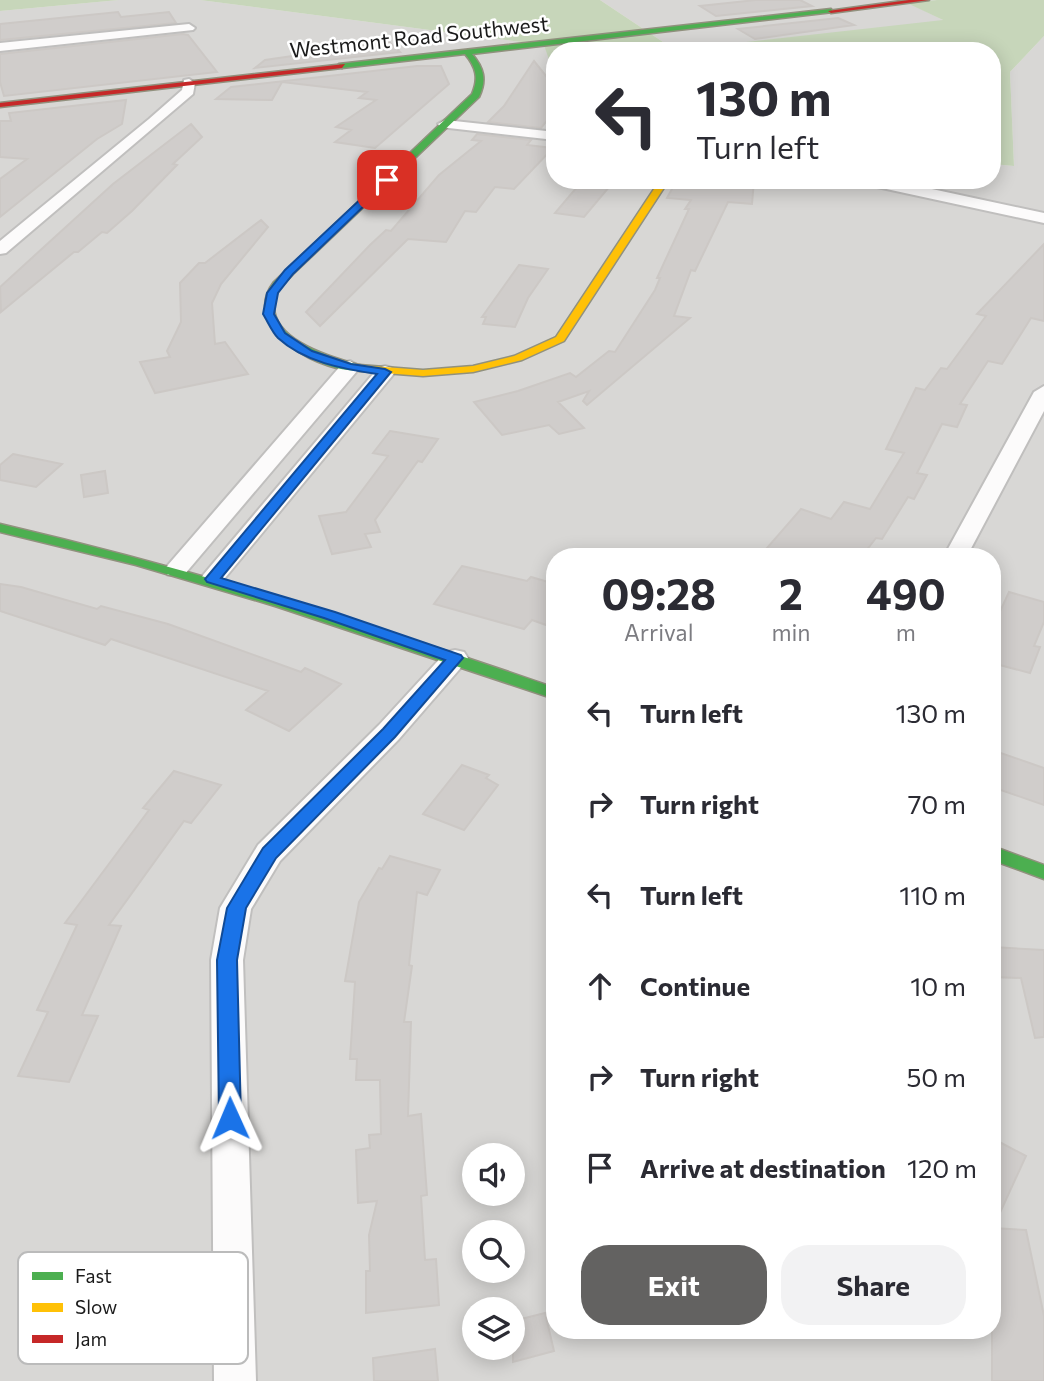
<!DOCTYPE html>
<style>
:root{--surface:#fff;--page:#f2f2f3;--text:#2b2b33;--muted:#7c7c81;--accent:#636261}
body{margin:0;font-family:Commissioner,sans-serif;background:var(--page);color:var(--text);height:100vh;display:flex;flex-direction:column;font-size:26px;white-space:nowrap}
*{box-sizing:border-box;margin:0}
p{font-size:23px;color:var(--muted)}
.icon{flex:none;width:38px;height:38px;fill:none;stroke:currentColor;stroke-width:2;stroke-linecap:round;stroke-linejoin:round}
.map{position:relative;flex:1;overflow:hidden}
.panel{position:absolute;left:546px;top:548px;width:455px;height:791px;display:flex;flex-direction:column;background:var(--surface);border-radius:28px;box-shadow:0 4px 18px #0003}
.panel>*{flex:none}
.top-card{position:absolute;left:546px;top:42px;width:455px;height:147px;border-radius:28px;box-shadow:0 4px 18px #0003;background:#fff;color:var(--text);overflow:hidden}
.buttons{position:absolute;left:462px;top:1143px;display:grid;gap:14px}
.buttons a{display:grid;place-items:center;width:63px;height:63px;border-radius:50%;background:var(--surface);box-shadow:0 4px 18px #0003;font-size:35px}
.pin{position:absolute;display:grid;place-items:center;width:60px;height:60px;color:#fff;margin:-30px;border-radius:14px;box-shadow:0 4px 10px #0006}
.me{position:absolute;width:77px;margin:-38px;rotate:359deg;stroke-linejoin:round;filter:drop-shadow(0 0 5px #0008)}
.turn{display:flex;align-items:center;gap:24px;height:147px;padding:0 35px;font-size:32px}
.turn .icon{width:91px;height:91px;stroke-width:2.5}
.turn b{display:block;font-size:49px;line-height:60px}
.eta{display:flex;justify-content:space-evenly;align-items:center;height:119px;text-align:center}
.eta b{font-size:42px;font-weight:700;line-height:49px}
.primary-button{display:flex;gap:14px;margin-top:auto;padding:14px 35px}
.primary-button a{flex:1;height:80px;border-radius:28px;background:var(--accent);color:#fff;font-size:28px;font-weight:700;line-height:80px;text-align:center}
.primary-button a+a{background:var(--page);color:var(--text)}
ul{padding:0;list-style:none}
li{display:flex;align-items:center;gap:21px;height:91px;padding:0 35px}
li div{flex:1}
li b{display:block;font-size:26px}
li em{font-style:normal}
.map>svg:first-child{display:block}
</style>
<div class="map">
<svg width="1044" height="1381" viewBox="0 0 1044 1381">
<rect width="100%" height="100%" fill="#e9e7e4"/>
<path fill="#d8d7d5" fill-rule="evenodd" d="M 119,0 L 200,0 L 545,45 L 555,77 L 555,180 L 992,180 L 992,164 L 1014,166 L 1010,72 L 1044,36 L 1044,1381 L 0,1381 L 0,11 ZM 555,556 L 992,556 L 992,1330 L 555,1330 ZM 474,1155 L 513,1155 L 513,1194 L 474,1194 ZM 474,1232 L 513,1232 L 513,1270 L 474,1270 ZM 474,1309 L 513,1309 L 513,1348 L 474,1348 Z
M 600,0 L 937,0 L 909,3 L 945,21 L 675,50 Z"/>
<path fill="#c7d6ba" d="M 0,0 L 119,0 L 0,11 Z
M 200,0 L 600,0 L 675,50 L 943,20 L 907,3 L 937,0 L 1044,0 L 1044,36 L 1010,72 L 1014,166 L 992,164 L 992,51 L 555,51 L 555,77 L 544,45 Z"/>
<path fill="#d0cdcb" stroke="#ccc8c5" stroke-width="2" d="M 756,0 L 800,0 L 812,6 L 716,16 L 700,6 Z
M 118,12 L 121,17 L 169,12 L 176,23 L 0,40 L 0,24 Z
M 838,18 L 854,25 L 755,39 L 738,29 Z
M 183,34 L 188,35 L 217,72 L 4,96 L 0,82 L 0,54 Z
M 389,42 L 400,52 L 255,68 L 265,60 Z
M 534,61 L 555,87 L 555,111 L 541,128 L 488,122 L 504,106 Z
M 417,66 L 441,66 L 449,84 L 375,148 L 335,142 L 351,130 L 336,127 L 376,100 L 359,98 L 367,92 L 282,82 L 272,100 L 216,99 L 231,87 Z
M 126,100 L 122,124 L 97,139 L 0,217 L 0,179 L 27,159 L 0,157 L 0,121 L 11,121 L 9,113 Z
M 191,124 L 202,137 L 173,164 L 177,165 L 132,211 L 107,233 L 102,232 L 78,252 L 74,252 L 1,312 L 0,287 L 113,184 Z
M 477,134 L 531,140 L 527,145 L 553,148 L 514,189 L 495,187 L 476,212 L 465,211 L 446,242 L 408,239 L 320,326 L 306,312 L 370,245 L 386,230 L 391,231 L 439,175 L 481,141 L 472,140 Z
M 583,180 L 615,180 L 584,217 L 555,213 Z
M 677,180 L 754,180 L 752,204 L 728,202 L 695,271 L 691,270 L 674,316 L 690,318 L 587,405 L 583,401 L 589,391 L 558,402 L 584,428 L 559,434 L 549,425 L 502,435 L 474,402 L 518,391 L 570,373 L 576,377 L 609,351 L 615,352 L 655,290 L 660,278 L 657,278 L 689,209 L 685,209 L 691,200 L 667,198 Z
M 261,220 L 268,227 L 221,284 L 212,303 L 215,344 L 225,342 L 248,374 L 155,393 L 140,362 L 170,357 L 167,351 L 181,322 L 180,283 L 199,263 L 205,263 Z
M 1044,244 L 1044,321 L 1031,318 L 1002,364 L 988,361 L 960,404 L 967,405 L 957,427 L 942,424 L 917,473 L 927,475 L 914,499 L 908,497 L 882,539 L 876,538 L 862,556 L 760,556 L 801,509 L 831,519 L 844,502 L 870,509 L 904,453 L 886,449 L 916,388 L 925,390 L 941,368 L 947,369 L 986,316 L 977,314 Z
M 519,265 L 548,269 L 528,298 L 515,327 L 483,324 L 486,317 L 482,317 Z
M 390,431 L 438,439 L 422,462 L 418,461 L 375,520 L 380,532 L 365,534 L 371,547 L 332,554 L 319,516 L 346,512 L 388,456 L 373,453 Z
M 13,454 L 62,464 L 36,487 L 0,480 L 0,465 Z
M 105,471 L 108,493 L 84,497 L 81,475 Z
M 462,566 L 527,581 L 531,577 L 555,584 L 555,614 L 546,625 L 532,620 L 524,629 L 434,604 Z
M 0,584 L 21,587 L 97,609 L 101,606 L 168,624 L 301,672 L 305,668 L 341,684 L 289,731 L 246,710 L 268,691 L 111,639 L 105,645 L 0,611 Z
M 1009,592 L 1044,602 L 1044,622 L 1034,646 L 1040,647 L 1030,673 L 992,663 L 992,629 Z
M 992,750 L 1044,768 L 1044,805 L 992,787 Z
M 462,765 L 489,775 L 486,778 L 498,785 L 464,830 L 423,814 Z
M 174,771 L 221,785 L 191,823 L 184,821 L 109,925 L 121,926 L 82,1015 L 98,1016 L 69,1082 L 18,1076 L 48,1012 L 37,1010 L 77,925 L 65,923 L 149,810 L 143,808 Z
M 390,856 L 440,870 L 427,895 L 417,892 L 409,965 L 412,966 L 404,1022 L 411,1022 L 408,1116 L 421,1114 L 427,1195 L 421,1196 L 425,1260 L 436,1259 L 439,1305 L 366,1313 L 366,1271 L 370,1271 L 369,1235 L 377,1201 L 358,1203 L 356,1150 L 370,1148 L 369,1135 L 381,1134 L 380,1080 L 356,1080 L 357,1059 L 350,1059 L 355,982 L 345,981 L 359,902 L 379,868 L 382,869 Z
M 992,947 L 1044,950 L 1044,1037 L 1035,1038 L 1021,978 L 992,977 Z
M 992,1138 L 1026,1156 L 993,1228 L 1026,1230 L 1044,1316 L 1044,1381 L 992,1381 Z
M 545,1313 L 554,1351 L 513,1362 L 513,1321 Z
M 435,1349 L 438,1381 L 374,1381 L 373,1358 Z"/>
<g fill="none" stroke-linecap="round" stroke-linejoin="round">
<defs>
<path id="street" d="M 189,24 L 195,28 L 193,30 L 0,51 L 0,43 Z
M 189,79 L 195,83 L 193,94 L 6,253 L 0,254 L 0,241 L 149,119 L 182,90 L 184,80 Z
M 445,120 L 555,132 L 555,140 L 440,127 L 438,124 Z
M 861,180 L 890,180 L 1044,213 L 1044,223 L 868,185 Z
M 350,361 L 360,367 L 357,371 L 184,575 L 168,575 L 164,570 L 168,565 L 343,363 Z
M 385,366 L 392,368 L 395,372 L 392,376 L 220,584 L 204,584 L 200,579 L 204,574 L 378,368 Z
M 1044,386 L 1044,411 L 967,556 L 944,556 L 1034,392 Z
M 455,650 L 464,652 L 468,658 L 464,664 L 399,739 L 280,861 L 251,909 L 243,960 L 256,1381 L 214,1381 L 211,960 L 220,908 L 258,845 L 379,725 L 446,652 Z"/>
<path id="fast" d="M 831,9 L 833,12 L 472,54 C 484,68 487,80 479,97 L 293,274 C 288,280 281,285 278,291 C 256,337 332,358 363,366 L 363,370 C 326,376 237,330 274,282 L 472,94 C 479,78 476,67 465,54 L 342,68 L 339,64 Z
M 0,524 C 188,568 372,624 555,688 L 555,699 L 275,606 L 136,565 L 0,532 Z
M 992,846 L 1044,865 L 1044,879 L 992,860 Z"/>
<path id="slow" d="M 660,180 L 669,180 L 564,341 L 522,360 L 473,372 L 423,376 L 359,371 L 353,368 L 359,365 L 423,370 L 473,366 L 514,356 L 556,337 Z"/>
<path id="jam" d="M 909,0 L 929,0 L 831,13 L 828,11 Z
M 345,64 L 342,68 L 0,107 L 0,103 Z"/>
</defs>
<use href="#street" stroke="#c0bfbe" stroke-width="4"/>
<use href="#fast" stroke="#91917e" stroke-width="3"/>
<use href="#slow" stroke="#91917e" stroke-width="3"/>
<use href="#jam" stroke="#91917e" stroke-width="3"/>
<use href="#street" fill="#fcfbfb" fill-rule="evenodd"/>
<use href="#fast" fill="#4caf50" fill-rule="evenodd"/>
<use href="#slow" fill="#ffc107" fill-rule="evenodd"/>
<use href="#jam" fill="#c62828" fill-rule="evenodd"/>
</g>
<path fill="#1a73e8" stroke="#114b97" stroke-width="2" d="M 383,178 L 391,180 L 293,274 L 278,293 L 274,314 L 285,333 L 312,351 L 351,364 L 385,369 L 391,372 L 221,578 L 335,612 L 461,655 L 463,658 L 395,737 L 276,858 L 246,908 L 237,960 L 241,1118 L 238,1125 L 230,1127 L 222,1125 L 219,1118 L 217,960 L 227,908 L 263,848 L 383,729 L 445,660 L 324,618 L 207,582 L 205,579 L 377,374 C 343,369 304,362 278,338 C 272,332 268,322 263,314 L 267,293 L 285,270 Z"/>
<g text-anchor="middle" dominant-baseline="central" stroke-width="5" stroke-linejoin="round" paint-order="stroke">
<g font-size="21" fill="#1b1b1b" stroke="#fff">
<text transform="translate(419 36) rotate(-6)">Westmont Road Southwest</text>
</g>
</g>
<rect x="18" y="1252" width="230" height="112" rx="10" fill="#fff" stroke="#bbb" stroke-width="2"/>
<rect x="32" y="1272" width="31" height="8" fill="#4caf50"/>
<rect x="32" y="1303" width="31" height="9" fill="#ffc107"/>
<rect x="32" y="1335" width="31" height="8" fill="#c62828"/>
<g font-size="19" fill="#1b1b1b">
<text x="75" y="1283">Fast</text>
<text x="75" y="1314">Slow</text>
<text x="75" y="1346">Jam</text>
</g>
</svg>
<div class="buttons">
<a><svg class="icon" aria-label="sound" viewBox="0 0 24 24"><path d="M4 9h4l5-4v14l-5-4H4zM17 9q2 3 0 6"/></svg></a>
<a><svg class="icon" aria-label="search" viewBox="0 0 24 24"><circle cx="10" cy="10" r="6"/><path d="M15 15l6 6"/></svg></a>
<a><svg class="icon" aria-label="layers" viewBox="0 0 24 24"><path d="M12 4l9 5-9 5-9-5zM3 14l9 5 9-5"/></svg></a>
</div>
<div class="pin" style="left:387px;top:180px;background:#d93025"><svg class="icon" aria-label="arrive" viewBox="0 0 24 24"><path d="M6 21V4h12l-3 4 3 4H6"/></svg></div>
<svg class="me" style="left:230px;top:1118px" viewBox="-20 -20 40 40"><path d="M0-17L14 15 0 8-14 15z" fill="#1a73e8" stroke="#fff" stroke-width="4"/></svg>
<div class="top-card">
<div class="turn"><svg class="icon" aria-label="left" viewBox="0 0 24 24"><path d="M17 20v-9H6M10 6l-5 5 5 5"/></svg><div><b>130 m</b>Turn left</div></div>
</div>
<section class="panel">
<div class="eta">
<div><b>09:28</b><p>Arrival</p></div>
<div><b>2</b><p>min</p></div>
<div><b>490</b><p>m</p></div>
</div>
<ul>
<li><svg class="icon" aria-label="left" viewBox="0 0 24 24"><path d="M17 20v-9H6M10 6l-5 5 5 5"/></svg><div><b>Turn left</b></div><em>130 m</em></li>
<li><svg class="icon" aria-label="right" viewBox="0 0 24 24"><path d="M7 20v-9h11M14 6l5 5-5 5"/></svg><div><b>Turn right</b></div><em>70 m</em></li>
<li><svg class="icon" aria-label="left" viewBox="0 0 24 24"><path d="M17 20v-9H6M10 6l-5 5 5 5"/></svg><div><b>Turn left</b></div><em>110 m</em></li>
<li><svg class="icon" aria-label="ahead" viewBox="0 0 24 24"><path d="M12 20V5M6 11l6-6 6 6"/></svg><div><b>Continue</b></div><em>10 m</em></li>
<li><svg class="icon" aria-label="right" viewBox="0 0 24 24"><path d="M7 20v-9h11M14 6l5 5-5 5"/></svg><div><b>Turn right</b></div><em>50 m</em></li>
<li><svg class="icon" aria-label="arrive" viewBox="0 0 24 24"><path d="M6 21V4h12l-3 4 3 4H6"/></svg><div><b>Arrive at destination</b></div><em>120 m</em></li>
</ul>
<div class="primary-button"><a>Exit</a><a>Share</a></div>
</section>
</div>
